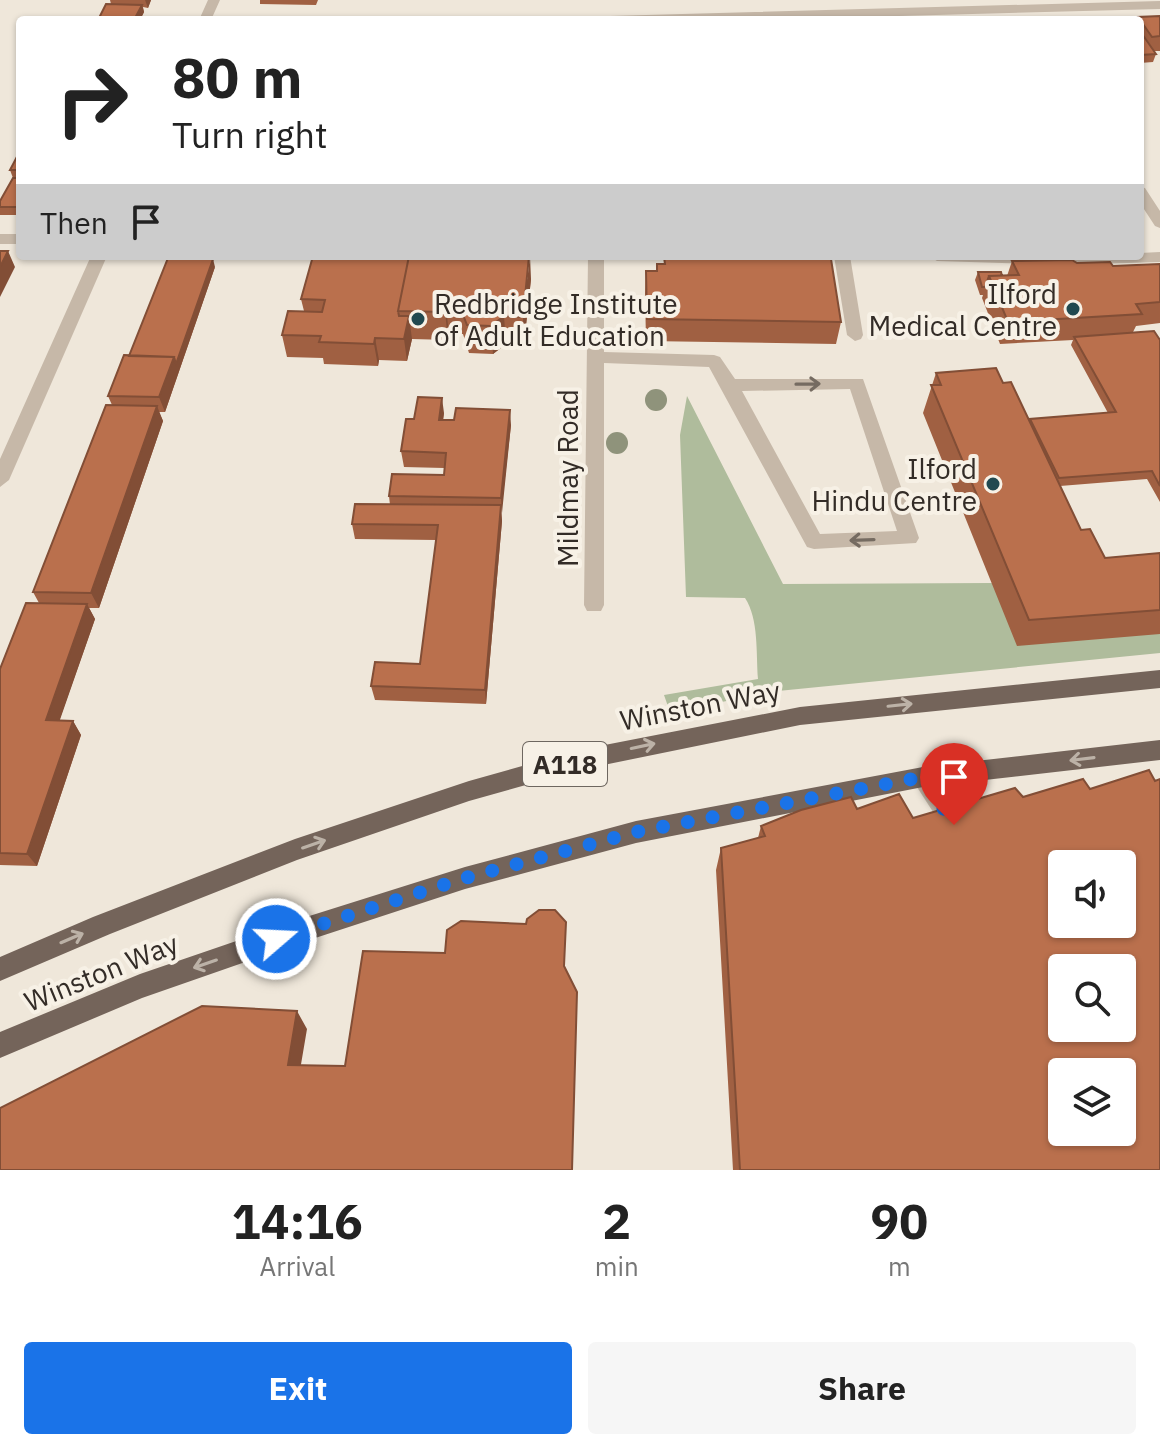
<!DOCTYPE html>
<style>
:root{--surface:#fff;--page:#f6f6f6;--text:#222;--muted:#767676;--accent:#1a73e8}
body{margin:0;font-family:"IBM Plex Sans",sans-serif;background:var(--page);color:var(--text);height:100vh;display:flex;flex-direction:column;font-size:30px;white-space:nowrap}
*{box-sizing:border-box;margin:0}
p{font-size:26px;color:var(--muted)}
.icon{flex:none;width:44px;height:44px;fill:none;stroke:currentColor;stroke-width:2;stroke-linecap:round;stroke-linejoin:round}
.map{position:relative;height:1170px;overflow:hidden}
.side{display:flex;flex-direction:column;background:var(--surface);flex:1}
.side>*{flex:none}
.top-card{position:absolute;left:16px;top:16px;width:1128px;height:244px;border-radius:8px;box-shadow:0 2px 6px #0004;background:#fff;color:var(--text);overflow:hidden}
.buttons{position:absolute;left:1048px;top:850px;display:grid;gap:16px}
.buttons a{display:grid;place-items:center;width:88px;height:88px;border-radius:8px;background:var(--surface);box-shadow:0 2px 6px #0004;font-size:40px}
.pin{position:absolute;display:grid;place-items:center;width:68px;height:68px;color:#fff;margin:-82px -34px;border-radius:50% 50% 50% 0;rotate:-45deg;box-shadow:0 0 8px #0007}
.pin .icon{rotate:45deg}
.me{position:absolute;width:88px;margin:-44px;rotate:71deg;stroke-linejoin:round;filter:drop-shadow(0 0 6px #0008)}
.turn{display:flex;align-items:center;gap:28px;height:168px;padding:0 24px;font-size:36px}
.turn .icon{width:104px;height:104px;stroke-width:2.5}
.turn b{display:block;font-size:56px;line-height:68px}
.then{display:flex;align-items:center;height:76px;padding:0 24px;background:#0003;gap:16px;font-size:30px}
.eta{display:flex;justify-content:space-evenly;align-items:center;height:136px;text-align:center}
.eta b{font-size:48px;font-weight:800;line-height:56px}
.primary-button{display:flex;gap:16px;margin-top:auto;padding:16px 24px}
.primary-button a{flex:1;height:92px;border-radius:8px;background:var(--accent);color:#fff;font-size:32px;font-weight:800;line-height:92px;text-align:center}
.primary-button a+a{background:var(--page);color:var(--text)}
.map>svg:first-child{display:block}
</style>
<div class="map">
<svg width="1160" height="1170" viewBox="0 0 1160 1170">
<rect width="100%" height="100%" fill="#efe7da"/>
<path fill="#afbc9c" d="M 687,396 L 783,584 L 992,583 L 1160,634 L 1160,653 L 778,691 L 670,712 L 664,695 L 758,679 C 756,654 759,619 745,598 L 686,597 L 680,435 Z"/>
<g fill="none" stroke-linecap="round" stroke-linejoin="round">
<path fill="#c6b8a8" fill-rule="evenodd" d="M 208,0 L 220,0 L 211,20 L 199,20 Z
M 1160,1 L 1160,9 L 750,20 L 604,20 L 610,16 Z
M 1140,187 L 1145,188 L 1160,211 L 1160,228 L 1155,226 L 1140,203 Z
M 0,234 L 20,234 L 20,244 L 0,244 Z
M 1160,252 L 1160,262 L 1061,265 L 937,261 L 929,256 L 1140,256 L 1140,253 Z
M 91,256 L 107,256 L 9,480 L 0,487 L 0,459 Z
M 588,256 L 604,256 L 604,352 L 714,355 L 720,357 L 735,379 L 863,379 L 919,538 L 916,543 L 814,549 L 807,547 L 709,367 L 604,363 L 604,605 L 601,611 L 587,611 L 584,605 ZM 850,389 L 897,531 L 820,534 L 742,391 Z
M 834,256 L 850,256 L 863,335 L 861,339 L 855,341 L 847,335 Z
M 923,767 L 931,770 L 962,818 L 966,825 L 962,832 L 954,835 L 946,832 L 915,784 L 912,777 L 915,770 Z"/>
<path fill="#74645a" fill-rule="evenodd" d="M 1160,670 L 1160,688 L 800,725 L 579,770 L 469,801 L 297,860 L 110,934 L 0,981 L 0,957 L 93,917 L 295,839 L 469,781 L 579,750 L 800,707 Z
M 1160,740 L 1160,760 L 923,787 L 636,843 L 465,889 L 303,942 L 142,998 L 0,1058 L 0,1032 L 140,974 L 303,918 L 465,867 L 636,821 L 923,767 Z"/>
</g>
<g fill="#8f937b">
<circle cx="656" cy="400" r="11"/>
<circle cx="617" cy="443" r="11"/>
</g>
<path fill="#a06042" d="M 110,0 L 151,0 L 148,8 L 143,7 L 144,12 L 140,20 L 91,20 L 99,18 L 111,4 Z
M 260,0 L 318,0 L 316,5 L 260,4 Z
M 1160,16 L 1160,51 L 1154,51 L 1156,54 L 1153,62 L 1140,63 L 1140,20 L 1137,20 L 1138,17 Z
M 20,151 L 20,215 L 0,215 L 0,201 L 13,178 L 10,170 Z
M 664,257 L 841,322 L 836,344 L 646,341 L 645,293 L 646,271 L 656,271 L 657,264 L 664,264 Z
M 1012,261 L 1113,266 L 1160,264 L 1160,323 L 1136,326 L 1133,332 L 1160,340 L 1160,502 L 1147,479 L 1060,486 L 1081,530 L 1105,558 L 1160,553 L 1160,634 L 1017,646 L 923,413 L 936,373 L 1003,383 L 1029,421 L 1030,419 L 1108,413 L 1071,345 L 1073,340 L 1000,344 L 982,298 L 983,295 L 980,295 L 975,280 L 978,272 L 1007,276 Z
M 215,267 L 165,412 L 159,412 L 163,421 L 99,608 L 89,608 L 95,619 L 59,721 L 73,721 L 81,735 L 37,866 L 0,865 L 0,669 L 39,603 L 33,592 L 112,405 L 108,396 L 129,356 Z
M 531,279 L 524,344 L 506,344 L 493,354 L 469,353 L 463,334 L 449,334 L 448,340 L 412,339 L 407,361 L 379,360 L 378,366 L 324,364 L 323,358 L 287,357 L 282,335 L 304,311 L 301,299 Z
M 444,413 L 443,420 L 511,425 L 501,513 L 502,521 L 486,704 L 375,700 L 371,686 L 420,664 L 436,540 L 355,539 L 352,524 L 390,505 L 389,496 L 444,475 L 444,468 L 404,467 L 401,451 L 414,419 Z
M 1155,781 L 1160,1170 L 733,1170 L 716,870 L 721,848 L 758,838 L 761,826 L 857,809 L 913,818 L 1023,797 Z"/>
<path fill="#824e36" d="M 145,0 L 151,0 L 148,8 Z
M 142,5 L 144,12 L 140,20 L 134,20 Z
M 8,251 L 15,267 L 0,297 L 0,267 Z
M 530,256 L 531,279 L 524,344 L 523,317 Z
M 213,259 L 215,267 L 165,412 L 159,397 Z
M 446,306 L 449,334 L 448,340 L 445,312 Z
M 409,316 L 412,339 L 407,361 L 404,339 Z
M 504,316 L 506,344 L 493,354 L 491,326 Z
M 375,338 L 379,360 L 378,366 L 374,344 Z
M 442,398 L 444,413 L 441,435 L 439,420 Z
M 157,406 L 163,421 L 99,608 L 91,593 Z
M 510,410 L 511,425 L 502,513 L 501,498 Z
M 501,505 L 502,521 L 486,704 L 485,690 Z
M 87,604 L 95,619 L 55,734 L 46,720 Z
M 73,721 L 81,735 L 37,866 L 27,854 Z
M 297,1011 L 307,1029 L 298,1082 L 288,1065 Z"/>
<path fill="#ba704d" stroke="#824e36" stroke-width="2" fill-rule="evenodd" d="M 106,4 L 142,5 L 134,20 L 130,20 L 129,18 L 99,18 Z
M 1160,16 L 1160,36 L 1152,37 L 1138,17 Z
M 92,18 L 129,18 L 128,20 L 91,20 Z
M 1140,31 L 1156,54 L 1140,55 Z
M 20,151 L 20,170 L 10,170 Z
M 13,178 L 20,178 L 20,207 L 0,207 L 0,201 Z
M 0,251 L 8,251 L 0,267 Z
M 313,256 L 409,256 L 398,311 L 399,316 L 409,316 L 404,339 L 375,338 L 374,344 L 319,342 L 321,336 L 282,335 L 288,311 L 322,312 L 325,300 L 301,299 Z
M 409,256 L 529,256 L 523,317 L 504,316 L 491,326 L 467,325 L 460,307 L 446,306 L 445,312 L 398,311 Z
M 664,257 L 831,259 L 841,322 L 647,319 L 646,271 L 657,271 L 657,264 L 665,264 Z
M 168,258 L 213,259 L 176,364 L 174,357 L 129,356 Z
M 1072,260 L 1077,263 L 1110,262 L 1113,266 L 1160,264 L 1160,302 L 1136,304 L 1142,314 L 1008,322 L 989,276 L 1019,275 L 1012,261 Z
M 978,272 L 1001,272 L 1002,276 L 989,276 L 985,287 L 982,287 Z
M 1154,331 L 1160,340 L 1160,486 L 1152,471 L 1059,478 L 1030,419 L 1116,412 L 1074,337 Z
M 124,355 L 174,357 L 159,397 L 108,396 Z
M 996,368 L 1003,383 L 1011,382 L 1081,530 L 1090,529 L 1105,558 L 1160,553 L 1160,610 L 1029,620 L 931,385 L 941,385 L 936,373 Z
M 418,397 L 442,398 L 439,420 L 454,420 L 456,408 L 510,410 L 501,498 L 389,496 L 392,474 L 444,475 L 446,453 L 401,451 L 406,419 L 414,419 Z
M 106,405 L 157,406 L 91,593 L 33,592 Z
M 355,504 L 501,505 L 485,690 L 371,686 L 375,662 L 420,664 L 438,525 L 352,524 Z
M 26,603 L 87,604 L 46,720 L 73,721 L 27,854 L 0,853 L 0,669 Z
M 1149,770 L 1155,781 L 1160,779 L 1160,1170 L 740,1170 L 721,848 L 765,836 L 761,826 L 801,810 L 851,797 L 857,809 L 899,794 L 913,818 L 1015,788 L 1023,797 L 1083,779 L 1090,789 ZM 1062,864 L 1122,864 L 1122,924 L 1062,924 ZM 1062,968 L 1122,968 L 1122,1028 L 1062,1028 ZM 1062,1072 L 1122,1072 L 1122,1132 L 1062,1132 Z
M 539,910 L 555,910 L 566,922 L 564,966 L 577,992 L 572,1170 L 0,1170 L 0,1108 L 202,1006 L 297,1011 L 288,1065 L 345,1066 L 363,951 L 445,953 L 447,930 L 461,921 L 526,924 L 527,919 Z"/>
<defs><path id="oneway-shaft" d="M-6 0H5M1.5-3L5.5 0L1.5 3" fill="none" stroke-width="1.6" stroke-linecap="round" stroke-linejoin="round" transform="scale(2)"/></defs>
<g stroke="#756b61">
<use href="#oneway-shaft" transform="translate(808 384) rotate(-1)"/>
<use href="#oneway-shaft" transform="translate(862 540) rotate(178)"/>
</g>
<g stroke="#bcb2a7">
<use href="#oneway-shaft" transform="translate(900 705) rotate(-6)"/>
<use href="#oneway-shaft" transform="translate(643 746) rotate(-12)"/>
<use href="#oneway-shaft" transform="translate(1082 759) rotate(173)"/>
<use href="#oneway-shaft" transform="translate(314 844) rotate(-19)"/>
<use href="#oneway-shaft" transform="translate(72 938) rotate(-23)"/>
<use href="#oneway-shaft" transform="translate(205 964) rotate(161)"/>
</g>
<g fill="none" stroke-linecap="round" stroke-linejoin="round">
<path stroke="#1a73e8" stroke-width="14" stroke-dasharray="0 25.2" d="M 276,939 L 465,878 L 636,832 L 923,777 L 954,825"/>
</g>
<g fill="#214950" stroke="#f7f1e6" stroke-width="3">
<circle cx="1073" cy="309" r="8"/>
<circle cx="418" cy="319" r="8"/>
<circle cx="993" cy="484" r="8"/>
</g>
<g text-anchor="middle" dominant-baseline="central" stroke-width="8" stroke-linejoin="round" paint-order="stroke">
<rect fill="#f7f1e6" stroke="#6e6760" stroke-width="2" x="523" y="742" width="84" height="44" rx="6"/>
<g font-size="26" font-weight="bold" fill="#332c27">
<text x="565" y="764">A118</text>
</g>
<g font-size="28" fill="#332c27" stroke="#f7f1e6" text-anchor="end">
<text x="1057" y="293">Ilford<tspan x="1057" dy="32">Medical Centre</tspan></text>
<text x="434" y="303" text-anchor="start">Redbridge Institute<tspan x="434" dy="32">of Adult Education</tspan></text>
<text x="977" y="468">Ilford<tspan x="977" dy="32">Hindu Centre</tspan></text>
</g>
<g font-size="28" fill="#332c27" stroke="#f7f1e6">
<text transform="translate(567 478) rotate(-90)">Mildmay Road</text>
<text transform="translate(700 705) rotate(-11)">Winston Way</text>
<text transform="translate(101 972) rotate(-22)">Winston Way</text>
</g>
</g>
</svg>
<div class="buttons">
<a><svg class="icon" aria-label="sound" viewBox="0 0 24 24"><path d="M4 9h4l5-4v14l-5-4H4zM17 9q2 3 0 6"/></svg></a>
<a><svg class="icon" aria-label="search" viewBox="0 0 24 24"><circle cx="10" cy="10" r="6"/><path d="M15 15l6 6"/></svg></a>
<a><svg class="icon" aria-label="layers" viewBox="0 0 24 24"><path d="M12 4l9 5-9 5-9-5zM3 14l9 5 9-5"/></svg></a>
</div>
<div class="pin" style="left:954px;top:825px;background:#d93025"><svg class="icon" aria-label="arrive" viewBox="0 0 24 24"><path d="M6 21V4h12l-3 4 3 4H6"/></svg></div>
<svg class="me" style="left:276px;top:939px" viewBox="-20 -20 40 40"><circle r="17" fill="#1a73e8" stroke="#fff" stroke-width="3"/><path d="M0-11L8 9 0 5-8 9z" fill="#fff"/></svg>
<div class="top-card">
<div class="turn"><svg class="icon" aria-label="right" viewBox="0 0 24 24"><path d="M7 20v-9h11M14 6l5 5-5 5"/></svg><div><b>80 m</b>Turn right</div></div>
<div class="then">Then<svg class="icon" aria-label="arrive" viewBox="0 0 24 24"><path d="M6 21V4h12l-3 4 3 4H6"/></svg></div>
</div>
</div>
<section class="side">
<div class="eta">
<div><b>14:16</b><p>Arrival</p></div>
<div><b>2</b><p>min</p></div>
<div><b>90</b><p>m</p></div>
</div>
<div class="primary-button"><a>Exit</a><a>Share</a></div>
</section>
